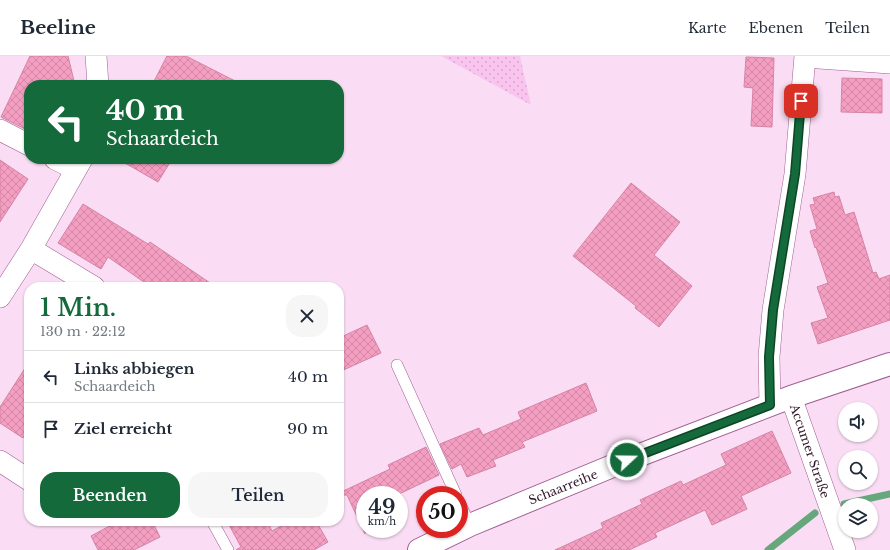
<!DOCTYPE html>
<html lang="de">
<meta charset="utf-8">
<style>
:root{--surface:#fff;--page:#f6f6f7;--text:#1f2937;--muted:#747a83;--line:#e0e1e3;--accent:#156a3c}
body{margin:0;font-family:"Libre Baskerville",serif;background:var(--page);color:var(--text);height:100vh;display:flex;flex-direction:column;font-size:15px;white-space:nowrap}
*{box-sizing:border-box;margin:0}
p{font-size:13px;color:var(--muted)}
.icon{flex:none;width:22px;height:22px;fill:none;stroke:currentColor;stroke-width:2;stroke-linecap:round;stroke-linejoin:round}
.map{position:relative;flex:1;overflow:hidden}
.details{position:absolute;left:24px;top:226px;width:320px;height:244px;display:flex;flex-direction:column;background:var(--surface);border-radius:16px;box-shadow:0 1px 3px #0004}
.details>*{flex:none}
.top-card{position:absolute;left:24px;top:24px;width:320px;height:84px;border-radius:16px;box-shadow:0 1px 3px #0004;background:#156a3c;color:#fff;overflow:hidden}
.tools{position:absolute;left:838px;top:346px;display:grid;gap:8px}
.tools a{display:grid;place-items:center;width:40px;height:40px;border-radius:50%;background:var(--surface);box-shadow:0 1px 3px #0004;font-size:20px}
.speed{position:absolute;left:356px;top:430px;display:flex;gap:8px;font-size:20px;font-weight:700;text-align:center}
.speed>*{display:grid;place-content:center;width:52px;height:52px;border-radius:50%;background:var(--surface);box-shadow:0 1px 3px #0004;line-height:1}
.speed small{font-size:10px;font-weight:400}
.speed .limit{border:6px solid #d22;background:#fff;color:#111}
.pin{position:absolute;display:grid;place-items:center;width:34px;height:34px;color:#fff;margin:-17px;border-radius:8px;box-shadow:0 2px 6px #0006}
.me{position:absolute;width:44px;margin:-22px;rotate:69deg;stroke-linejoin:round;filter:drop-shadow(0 0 3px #0008)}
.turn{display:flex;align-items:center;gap:14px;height:84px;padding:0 16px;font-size:18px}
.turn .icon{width:52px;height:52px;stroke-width:2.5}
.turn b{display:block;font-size:28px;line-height:34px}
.round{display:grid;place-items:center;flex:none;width:42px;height:42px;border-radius:16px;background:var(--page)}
.headline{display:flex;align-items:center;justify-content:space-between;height:68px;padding:0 16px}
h1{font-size:24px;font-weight:600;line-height:30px;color:var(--accent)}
.primary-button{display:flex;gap:8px;margin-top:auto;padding:8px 16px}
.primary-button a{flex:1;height:46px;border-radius:16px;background:var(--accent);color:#fff;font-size:16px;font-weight:600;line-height:46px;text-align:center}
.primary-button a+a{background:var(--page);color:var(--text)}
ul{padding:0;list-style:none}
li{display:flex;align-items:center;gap:12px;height:52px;padding:0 16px;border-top:1px solid var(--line)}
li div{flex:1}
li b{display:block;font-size:15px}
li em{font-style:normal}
header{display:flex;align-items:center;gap:24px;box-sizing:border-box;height:56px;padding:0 20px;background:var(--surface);border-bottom:1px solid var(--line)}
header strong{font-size:19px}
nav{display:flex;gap:22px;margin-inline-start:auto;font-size:14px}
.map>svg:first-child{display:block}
</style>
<header>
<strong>Beeline</strong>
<nav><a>Karte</a><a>Ebenen</a><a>Teilen</a></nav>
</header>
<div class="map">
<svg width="890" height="494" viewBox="0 0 890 494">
<defs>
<pattern id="grass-dots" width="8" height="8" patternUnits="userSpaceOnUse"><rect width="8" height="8" fill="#f9c5ee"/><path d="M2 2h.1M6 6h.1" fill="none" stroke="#d6a8cc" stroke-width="1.8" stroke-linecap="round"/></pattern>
<pattern id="building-cross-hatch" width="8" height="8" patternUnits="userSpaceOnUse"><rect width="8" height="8" fill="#f49fc1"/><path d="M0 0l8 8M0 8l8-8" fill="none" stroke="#d288a6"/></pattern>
</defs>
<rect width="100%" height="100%" fill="#faddf4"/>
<path fill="url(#grass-dots)" d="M 441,0 L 520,0 L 531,49 Z"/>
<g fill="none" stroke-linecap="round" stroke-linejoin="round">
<path stroke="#66a87c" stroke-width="7" d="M 844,448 L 890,438
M 768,494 L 815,457"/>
</g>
<path fill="url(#building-cross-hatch)" stroke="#d683a5" d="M 30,0 L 68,0 L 75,29 L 29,29 L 29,75 L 1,61 Z
M 167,0 L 186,0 L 243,29 L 152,29 Z
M 746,1 L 774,2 L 772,71 L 751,70 L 753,32 L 744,31 Z
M 842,22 L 882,23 L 882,57 L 841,56 Z
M 118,103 L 172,103 L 158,126 Z
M 0,104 L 28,123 L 0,166 Z
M 631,127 L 680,166 L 654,199 L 692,230 L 659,271 L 635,252 L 636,250 L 573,200 Z
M 834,136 L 835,141 L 839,140 L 845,159 L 854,156 L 873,217 L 876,216 L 879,223 L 890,219 L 890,264 L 818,288 L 811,267 L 828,262 L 817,231 L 828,227 L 816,191 L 815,192 L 810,175 L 817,173 L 810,149 L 815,148 L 813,142 Z
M 83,148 L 148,188 L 150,186 L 216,231 L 151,231 L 108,201 L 101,213 L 58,187 Z
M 367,269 L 381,297 L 339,316 L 339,282 Z
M 29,306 L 29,372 L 23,382 L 0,367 L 0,351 Z
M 586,327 L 597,355 L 522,386 L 525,391 L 493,404 L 496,410 L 467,421 L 461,408 L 452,413 L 440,388 L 479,372 L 483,379 L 521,363 L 518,356 Z
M 772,375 L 791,417 L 741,440 L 747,453 L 712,469 L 705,454 L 655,477 L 657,481 L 629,494 L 555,494 L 603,472 L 601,467 L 642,448 L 640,444 L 681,425 L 683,429 L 726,409 L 721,398 Z
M 426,391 L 439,419 L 397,439 L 365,439 L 365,478 L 347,439 L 339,439 L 339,437 L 390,413 L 388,409 Z
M 119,465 L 152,465 L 160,481 L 134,494 L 98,494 L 91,480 Z
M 227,465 L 267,465 L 272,475 L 290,465 L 316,465 L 328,486 L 314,494 L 236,494 L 241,491 Z"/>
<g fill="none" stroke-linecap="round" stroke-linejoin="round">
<defs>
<path id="service" d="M 397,309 L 456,439
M 459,446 L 470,469
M 212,465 L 228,494"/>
<path id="minor" d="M 96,0 L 98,29
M 805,1 L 890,7
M 0,74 L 29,89
M 55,103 L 75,113
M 31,193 L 94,231
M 0,241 L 31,193 L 82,103
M 791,341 L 845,494
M 770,349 L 769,301 L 773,254 L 795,118 L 805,0
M 0,405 L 29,424"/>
<path id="secondary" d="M 419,494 L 470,469 L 627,404 L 791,341 L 890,308"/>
</defs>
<use href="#service" stroke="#a05f94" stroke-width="12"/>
<use href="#minor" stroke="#a05f94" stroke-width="22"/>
<use href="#secondary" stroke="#a05f94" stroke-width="24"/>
<use href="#service" stroke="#fff" stroke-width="11"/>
<use href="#minor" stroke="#fff" stroke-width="21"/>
<use href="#secondary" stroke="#fff" stroke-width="22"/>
</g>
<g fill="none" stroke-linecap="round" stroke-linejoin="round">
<defs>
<path id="route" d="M 627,404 L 770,349 L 769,301 L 773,254 L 795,118 L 801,45"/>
</defs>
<use href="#route" stroke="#0e4527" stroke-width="10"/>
<use href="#route" stroke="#156a3c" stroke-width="7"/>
</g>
<g text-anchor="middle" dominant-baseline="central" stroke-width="3" stroke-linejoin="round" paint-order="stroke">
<g font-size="12" fill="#30162b" stroke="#fff">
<text transform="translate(810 395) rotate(71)">Accumer Straße</text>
<text transform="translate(563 431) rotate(-22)">Schaarreihe</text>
</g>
</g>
</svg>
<div class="tools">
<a><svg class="icon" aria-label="sound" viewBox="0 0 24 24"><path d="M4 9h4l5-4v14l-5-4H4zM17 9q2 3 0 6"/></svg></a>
<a><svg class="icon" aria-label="search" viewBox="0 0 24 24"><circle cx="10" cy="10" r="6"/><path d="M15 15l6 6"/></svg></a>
<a><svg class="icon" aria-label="layers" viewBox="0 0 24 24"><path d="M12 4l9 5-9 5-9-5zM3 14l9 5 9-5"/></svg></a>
</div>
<div class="speed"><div>49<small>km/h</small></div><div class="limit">50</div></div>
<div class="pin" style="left:801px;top:45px;background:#d93025"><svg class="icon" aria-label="arrive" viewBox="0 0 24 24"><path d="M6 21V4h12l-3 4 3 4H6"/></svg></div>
<svg class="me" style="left:627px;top:404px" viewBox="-20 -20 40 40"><circle r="17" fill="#156a3c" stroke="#fff" stroke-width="3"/><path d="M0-11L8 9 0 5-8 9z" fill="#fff"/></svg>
<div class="top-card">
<div class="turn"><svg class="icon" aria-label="left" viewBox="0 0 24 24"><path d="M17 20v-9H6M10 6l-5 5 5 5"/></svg><div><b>40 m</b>Schaardeich</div></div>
</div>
<section class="details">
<div class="headline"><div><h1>1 Min.</h1><p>130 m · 22:12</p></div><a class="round"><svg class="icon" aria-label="close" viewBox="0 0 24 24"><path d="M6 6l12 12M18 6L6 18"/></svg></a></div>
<ul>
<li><svg class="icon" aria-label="left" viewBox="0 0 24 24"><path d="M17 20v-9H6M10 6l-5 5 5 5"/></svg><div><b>Links abbiegen</b><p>Schaardeich</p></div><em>40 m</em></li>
<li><svg class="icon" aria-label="arrive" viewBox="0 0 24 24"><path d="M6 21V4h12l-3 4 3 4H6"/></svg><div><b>Ziel erreicht</b></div><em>90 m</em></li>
</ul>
<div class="primary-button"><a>Beenden</a><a>Teilen</a></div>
</section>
</div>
